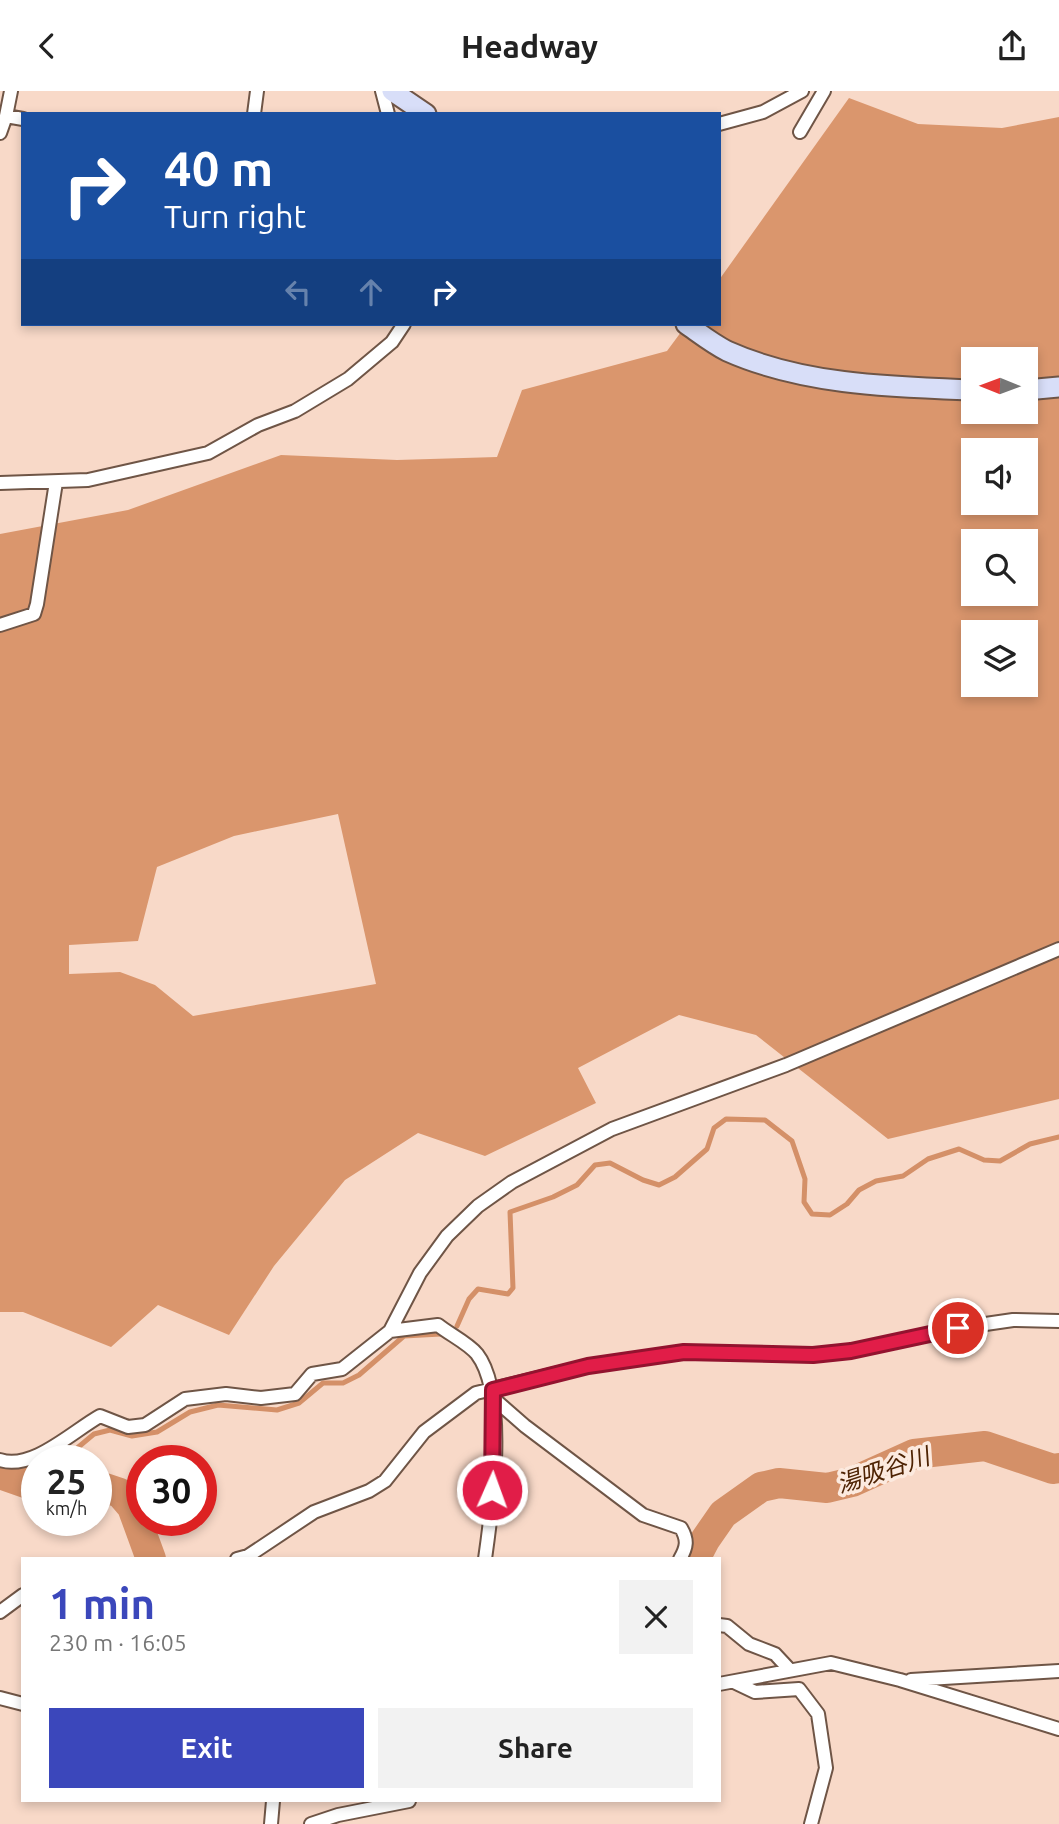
<!DOCTYPE html>
<meta charset="utf-8">
<style>
:root{--surface:#fff;--page:#f2f2f2;--text:#222;--muted:#767676;--accent:#3b47bb}
body{margin:0;font-family:Ubuntu,"Noto Sans JP",sans-serif;background:var(--page);color:var(--text);height:100vh;display:flex;flex-direction:column;font-size:26px;white-space:nowrap}
*{box-sizing:border-box;margin:0}
p{font-size:23px;color:var(--muted)}
.icon{flex:none;width:38px;height:38px;fill:none;stroke:currentColor;stroke-width:2;stroke-linecap:round;stroke-linejoin:round}
.map{position:relative;flex:1;overflow:hidden}
.panel{position:absolute;left:21px;top:1466px;width:700px;height:245px;display:flex;flex-direction:column;background:var(--surface);border-radius:0px;box-shadow:0 4px 10px #0003}
.panel>*{flex:none}
.hud{position:absolute;left:21px;top:21px;width:700px;height:214px;border-radius:0px;box-shadow:0 4px 10px #0003;background:#1a4fa0;color:#fff;overflow:hidden}
.needle{width:46px;rotate:271deg}
.fabs{position:absolute;left:961px;top:256px;display:grid;gap:14px}
.fabs a{display:grid;place-items:center;width:77px;height:77px;border-radius:0px;background:var(--surface);box-shadow:0 4px 10px #0003;font-size:35px}
.speed{position:absolute;left:21px;top:1354px;display:flex;gap:14px;font-size:35px;font-weight:700;text-align:center}
.speed>*{display:grid;place-content:center;width:91px;height:91px;border-radius:50%;background:var(--surface);box-shadow:0 4px 10px #0003;line-height:1}
.speed small{font-size:18px;font-weight:400}
.speed .limit{border:10px solid #d22;background:#fff;color:#111}
.pin{position:absolute;display:grid;place-items:center;width:60px;height:60px;color:#fff;margin:-30px;border:4px solid #fff;border-radius:50%;box-shadow:0 2px 7px #0007}
.me{position:absolute;width:77px;margin:-38px;rotate:2deg;stroke-linejoin:round;filter:drop-shadow(0 0 5px #0008)}
.turn{display:flex;align-items:center;gap:24px;height:147px;padding:0 28px;font-size:32px}
.turn .icon{width:91px;height:91px;stroke-width:2.5}
.turn b{display:block;font-size:49px;line-height:60px}
.lanes{display:flex;align-items:center;height:66px;padding:0 28px;background:#0003;justify-content:center;gap:35px;direction:ltr}
.lanes .off{opacity:.35}
.round{display:grid;place-items:center;flex:none;width:74px;height:74px;border-radius:0px;background:var(--page)}
.overview{display:flex;align-items:center;justify-content:space-between;height:119px;padding:0 28px}
h1{font-size:42px;font-weight:700;line-height:52px;color:var(--accent)}
.primary-button{display:flex;gap:14px;margin-top:auto;padding:14px 28px}
.primary-button a{flex:1;height:80px;border-radius:0px;background:var(--accent);color:#fff;font-size:28px;font-weight:700;line-height:80px;text-align:center}
.primary-button a+a{background:var(--page);color:var(--text)}
header{display:flex;justify-content:space-between;align-items:center;height:91px;padding:0 28px;background:var(--surface);font-size:32px;font-weight:700}
.map>svg:first-child{display:block}
</style>
<header><svg class="icon" aria-label="back" viewBox="0 0 24 24"><path d="M15 5l-7 7 7 7"/></svg>Headway<svg class="icon" aria-label="share" viewBox="0 0 24 24"><path d="M12 15V3M7 8l5-5 5 5M5 13v7h14v-7"/></svg></header>
<div class="map">
<svg width="1059" height="1733" viewBox="0 0 1059 1733">
<rect width="100%" height="100%" fill="#f8d9c8"/>
<path fill="#da966d" fill-rule="evenodd" d="M 849,7 L 918,33 L 1002,37 L 1059,26 L 1059,1008 L 888,1048 L 756,944 L 679,924 L 578,977 L 596,1012 L 485,1065 L 418,1042 L 345,1089 L 274,1175 L 229,1244 L 158,1214 L 111,1256 L 23,1221 L 0,1221 L 0,443 L 128,419 L 281,364 L 397,369 L 497,366 L 522,299 L 667,260 L 687,233 L 719,233 L 719,189 ZM 973,268 L 1026,268 L 1026,320 L 973,320 ZM 973,359 L 1026,359 L 1026,411 L 973,411 ZM 973,450 L 1026,450 L 1026,502 L 973,502 ZM 973,541 L 1026,541 L 1026,593 L 973,593 ZM 338,723 L 376,893 L 193,925 L 155,894 L 120,881 L 69,883 L 69,854 L 138,850 L 157,776 L 234,745 Z"/>
<g fill="none" stroke-linecap="round" stroke-linejoin="round">
<path stroke="#d49068" stroke-width="5" d="M 457,1235 L 469,1208 L 478,1198 L 508,1203 L 513,1197 L 510,1121 L 553,1106 L 577,1094 L 595,1074 L 610,1072 L 643,1089 L 659,1094 L 675,1086 L 707,1058 L 714,1037 L 726,1028 L 765,1029 L 792,1050 L 805,1088 L 804,1111 L 812,1123 L 830,1124 L 847,1113 L 859,1099 L 876,1090 L 903,1085 L 928,1068 L 959,1058 L 984,1069 L 1000,1070 L 1030,1053 L 1059,1046
M 53,1370 L 76,1358 L 94,1343 L 110,1339 L 132,1345 L 157,1341 L 190,1321 L 218,1314 L 277,1319 L 299,1312 L 323,1292 L 343,1292 L 359,1284 L 404,1245 L 441,1243
M 17,1388 L 37,1379"/>
<path stroke="#d49068" stroke-width="30" d="M 0,1383 L 37,1396
M 96,1394 L 120,1402 L 132,1416 L 151,1468
M 695,1468 L 705,1449 L 723,1423 L 761,1396 L 779,1392 L 827,1397 L 852,1391 L 914,1363 L 985,1355 L 1053,1378 L 1059,1377"/>
<defs>
<path id="minor" d="M 382,0 L 388,23
M 254,23 L 257,0
M 6,25 L 23,28
M 719,33 L 763,21 L 802,0
M 800,41 L 824,0
M 0,42 L 6,25 L 11,0
M 0,392 L 88,389 L 208,362 L 258,334 L 295,320 L 348,288 L 392,251 L 404,233
M 0,534 L 34,523 L 37,513 L 56,391
M 390,1240 L 438,1234 C 449,1243 468,1252 477,1263 C 508,1303 492,1419 485,1468
M 493,1307 L 525,1335 L 643,1424 L 681,1437 C 688,1449 687,1456 680,1468
M 0,1369 C 32,1380 73,1340 100,1325 L 128,1336 L 145,1334 L 185,1308 L 226,1303 L 261,1307 L 295,1303 L 312,1283 L 342,1278 L 390,1240 L 420,1182 L 447,1145 L 478,1115 L 512,1091 L 612,1038 L 786,974 L 1059,858
M 237,1468 L 248,1465 L 314,1421 L 369,1400 L 385,1390 L 424,1341 L 476,1302 L 588,1275 L 684,1261 L 813,1264 L 851,1260 L 958,1237 L 1013,1229 L 1059,1230
M 0,1521 L 23,1504
M 719,1534 L 727,1535 L 749,1553 L 775,1563 L 789,1578
M 911,1589 L 1059,1580
M 734,1591 L 755,1601 L 799,1598 L 818,1623 L 826,1677 L 811,1733
M 719,1593 L 831,1572 L 900,1589 L 1059,1638
M 0,1607 L 23,1613
M 271,1733 L 273,1710
M 311,1733 L 338,1724 L 409,1710"/>
<path id="secondary" d="M 392,0 L 426,23
M 686,233 C 699,242 713,253 727,260 C 803,294 892,296 973,299
M 1026,299 L 1059,296"/>
</defs>
<use href="#minor" stroke="#6f5546" stroke-width="16"/>
<use href="#secondary" stroke="#6f5546" stroke-width="23"/>
<use href="#minor" stroke="#fff" stroke-width="12"/>
<use href="#secondary" stroke="#d8def8" stroke-width="19"/>
</g>
<g fill="none" stroke-linecap="round" stroke-linejoin="round">
<defs>
<path id="route" d="M 492,1399 L 493,1299 L 588,1275 L 684,1261 L 813,1264 L 851,1260 L 958,1237"/>
</defs>
<use href="#route" stroke="#92132f" stroke-width="18"/>
<use href="#route" stroke="#e11d48" stroke-width="12"/>
</g>
<g text-anchor="middle" dominant-baseline="central" stroke-width="7" stroke-linejoin="round" paint-order="stroke">
<g font-size="24" font-style="italic" fill="#4e2303" stroke="#fceadf">
<text transform="translate(883 1379) rotate(-18)">湯吸谷川</text>
</g>
</g>
</svg>
<div class="fabs">
<a><svg class="needle" viewBox="-14 -14 28 28"><path d="M0-13l5 13h-10z" fill="#e53935"/><path d="M0 13l5-13h-10z" fill="#767676"/></svg></a>
<a><svg class="icon" aria-label="sound" viewBox="0 0 24 24"><path d="M4 9h4l5-4v14l-5-4H4zM17 9q2 3 0 6"/></svg></a>
<a><svg class="icon" aria-label="search" viewBox="0 0 24 24"><circle cx="10" cy="10" r="6"/><path d="M15 15l6 6"/></svg></a>
<a><svg class="icon" aria-label="layers" viewBox="0 0 24 24"><path d="M12 4l9 5-9 5-9-5zM3 14l9 5 9-5"/></svg></a>
</div>
<div class="speed"><div>25<small>km/h</small></div><div class="limit">30</div></div>
<div class="pin" style="left:958px;top:1237px;background:#d93025"><svg class="icon" aria-label="arrive" viewBox="0 0 24 24"><path d="M6 21V4h12l-3 4 3 4H6"/></svg></div>
<svg class="me" style="left:492px;top:1399px" viewBox="-20 -20 40 40"><circle r="17" fill="#e11d48" stroke="#fff" stroke-width="3"/><path d="M0-11L8 9 0 5-8 9z" fill="#fff"/></svg>
<div class="hud">
<div class="turn"><svg class="icon" aria-label="right" viewBox="0 0 24 24"><path d="M7 20v-9h11M14 6l5 5-5 5"/></svg><div><b>40 m</b>Turn right</div></div>
<div class="lanes"><svg class="icon off" aria-label="left" viewBox="0 0 24 24"><path d="M17 20v-9H6M10 6l-5 5 5 5"/></svg><svg class="icon off" aria-label="ahead" viewBox="0 0 24 24"><path d="M12 20V5M6 11l6-6 6 6"/></svg><svg class="icon" aria-label="right" viewBox="0 0 24 24"><path d="M7 20v-9h11M14 6l5 5-5 5"/></svg></div>
</div>
<section class="panel">
<div class="overview"><div><h1>1 min</h1><p>230 m · 16:05</p></div><a class="round"><svg class="icon" aria-label="close" viewBox="0 0 24 24"><path d="M6 6l12 12M18 6L6 18"/></svg></a></div>
<div class="primary-button"><a>Exit</a><a>Share</a></div>
</section>
</div>
